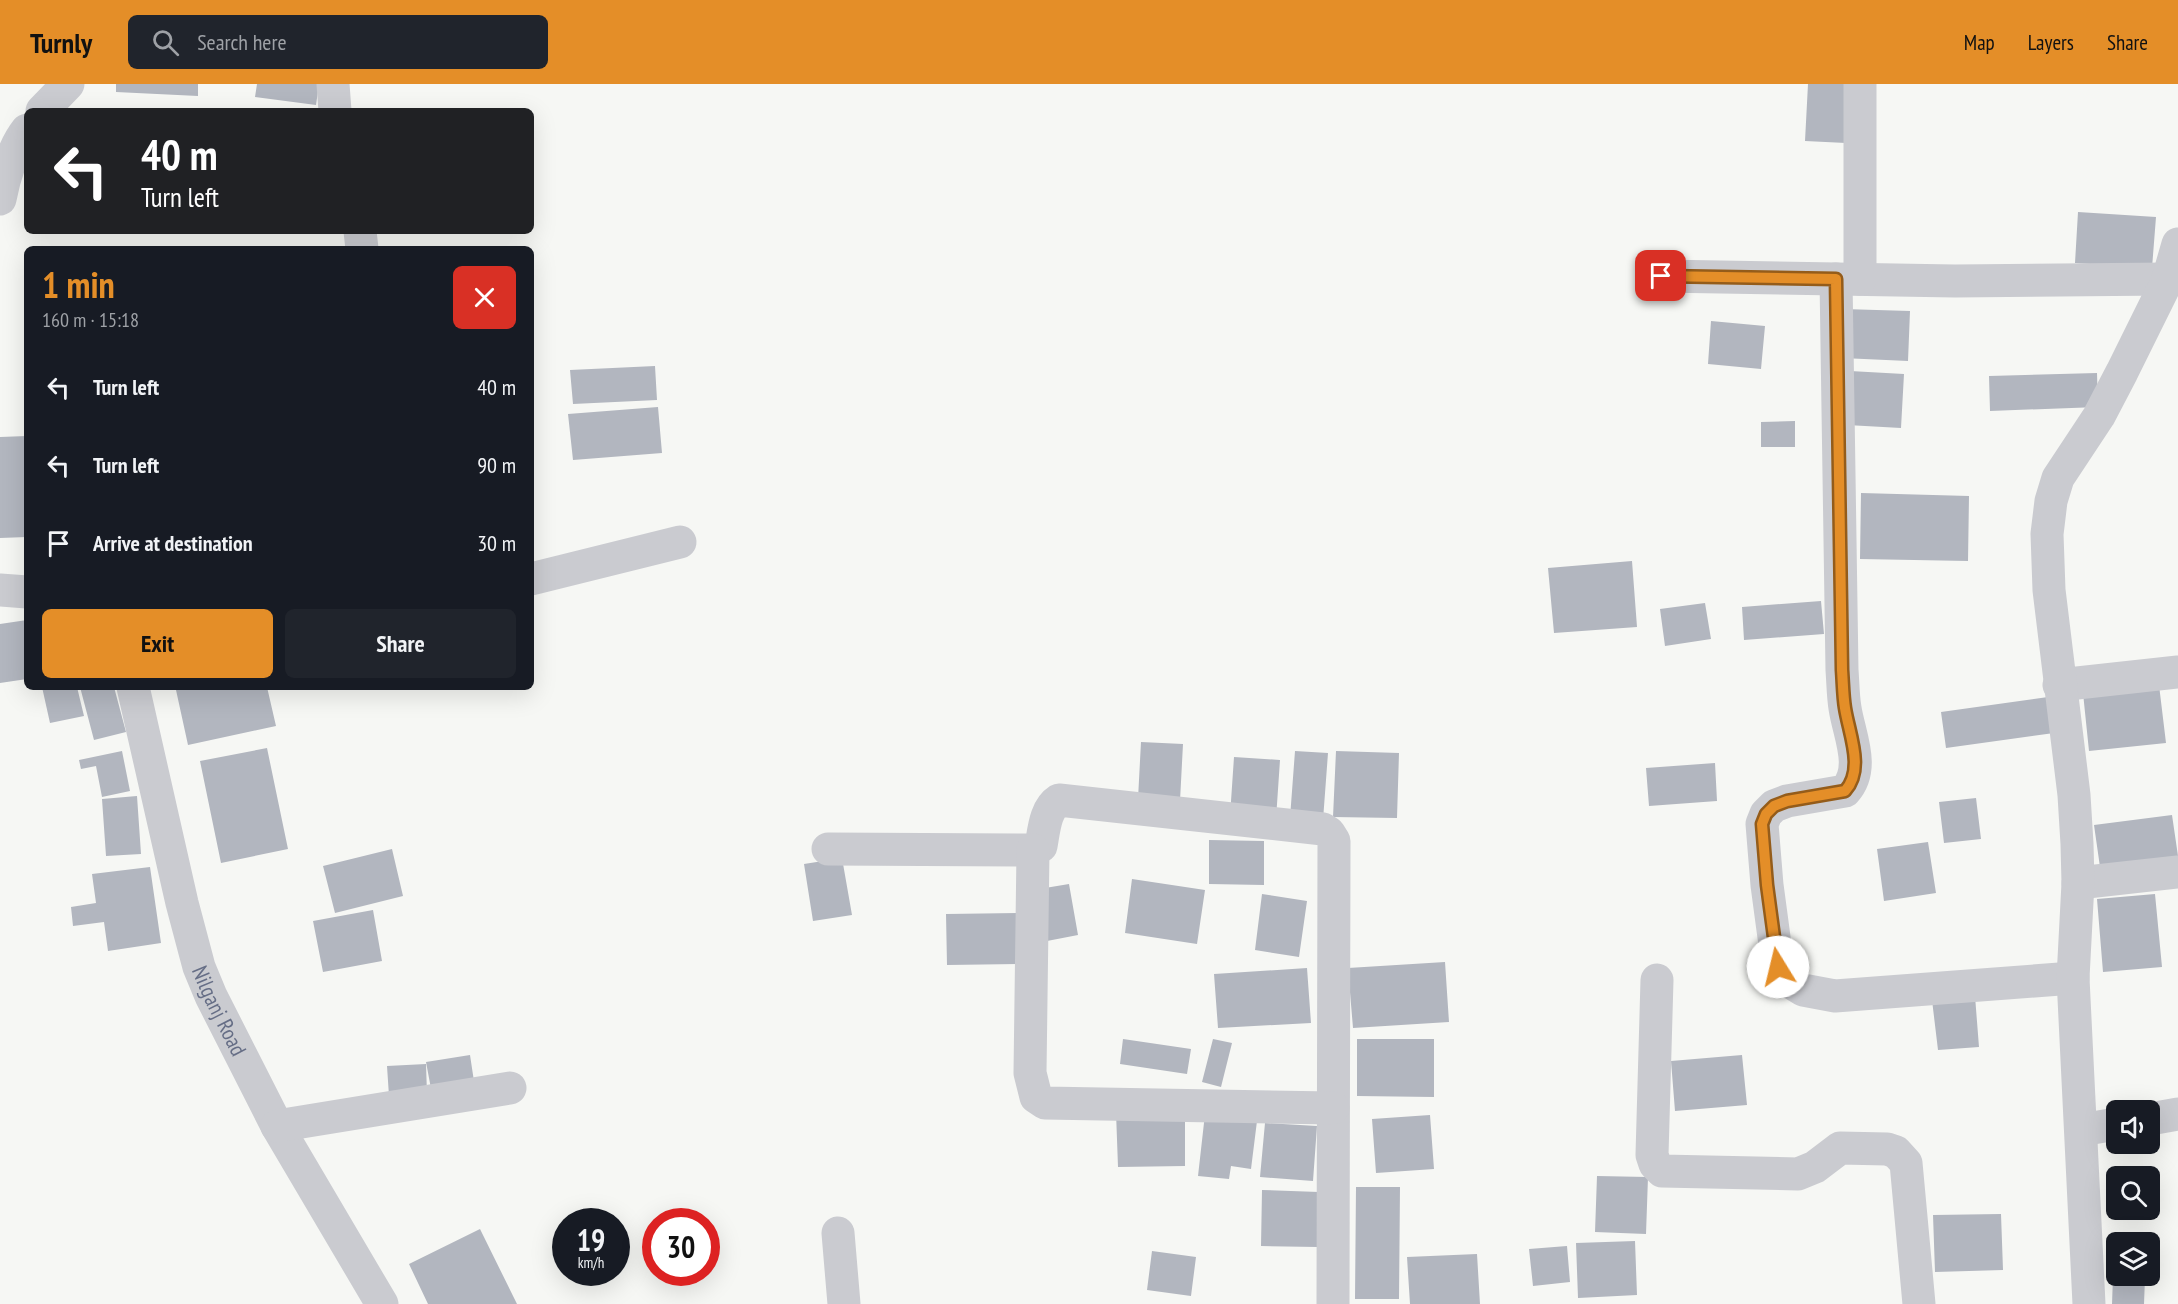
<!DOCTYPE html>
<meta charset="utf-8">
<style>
:root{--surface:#171b24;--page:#20242c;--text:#f1f3f6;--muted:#9ea1a6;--accent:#e48e28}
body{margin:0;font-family:"PT Sans Narrow",sans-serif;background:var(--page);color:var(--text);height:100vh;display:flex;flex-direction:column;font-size:22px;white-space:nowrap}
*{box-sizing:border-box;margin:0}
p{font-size:20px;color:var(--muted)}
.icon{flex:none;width:33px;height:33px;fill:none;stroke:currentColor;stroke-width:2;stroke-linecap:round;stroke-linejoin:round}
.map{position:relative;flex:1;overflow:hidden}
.panel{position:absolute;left:24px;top:162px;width:510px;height:444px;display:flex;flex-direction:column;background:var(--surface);border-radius:9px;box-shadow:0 6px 24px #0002}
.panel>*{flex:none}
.top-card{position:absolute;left:24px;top:24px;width:510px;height:126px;border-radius:9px;box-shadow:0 6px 24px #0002;background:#202124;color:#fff;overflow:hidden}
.tools{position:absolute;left:2106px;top:1016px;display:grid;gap:12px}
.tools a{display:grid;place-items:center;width:54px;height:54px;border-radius:9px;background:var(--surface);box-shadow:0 6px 24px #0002;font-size:30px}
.speed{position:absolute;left:552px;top:1124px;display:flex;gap:12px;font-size:30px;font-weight:700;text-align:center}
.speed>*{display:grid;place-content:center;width:78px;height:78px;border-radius:50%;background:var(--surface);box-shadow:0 6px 24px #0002;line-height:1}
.speed small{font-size:15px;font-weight:400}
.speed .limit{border:9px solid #d22;background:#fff;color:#111}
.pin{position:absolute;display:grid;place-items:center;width:51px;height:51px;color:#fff;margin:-26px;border-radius:12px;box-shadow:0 3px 9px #0006}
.me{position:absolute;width:66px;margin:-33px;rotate:351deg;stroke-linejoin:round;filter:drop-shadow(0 0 4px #0008)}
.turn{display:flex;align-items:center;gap:21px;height:126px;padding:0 18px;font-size:27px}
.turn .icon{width:78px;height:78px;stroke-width:2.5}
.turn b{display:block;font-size:42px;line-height:51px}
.round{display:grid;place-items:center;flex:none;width:63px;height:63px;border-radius:9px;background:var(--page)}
.summary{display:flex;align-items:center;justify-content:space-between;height:102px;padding:0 18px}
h1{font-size:36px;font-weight:700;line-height:45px;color:var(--accent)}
.cta{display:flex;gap:12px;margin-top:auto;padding:12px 18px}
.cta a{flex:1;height:69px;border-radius:9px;background:var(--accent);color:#111;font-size:24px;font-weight:700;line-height:69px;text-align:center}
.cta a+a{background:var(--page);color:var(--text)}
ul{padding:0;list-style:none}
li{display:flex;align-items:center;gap:18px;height:78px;padding:0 18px}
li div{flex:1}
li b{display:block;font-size:22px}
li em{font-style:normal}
header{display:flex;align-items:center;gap:36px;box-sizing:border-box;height:84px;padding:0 30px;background:var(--accent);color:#111}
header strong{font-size:28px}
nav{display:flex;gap:33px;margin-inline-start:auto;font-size:21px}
.search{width:420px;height:54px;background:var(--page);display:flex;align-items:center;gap:15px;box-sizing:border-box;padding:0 21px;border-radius:9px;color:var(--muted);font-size:22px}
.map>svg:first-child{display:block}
</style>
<header>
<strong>Turnly</strong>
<div class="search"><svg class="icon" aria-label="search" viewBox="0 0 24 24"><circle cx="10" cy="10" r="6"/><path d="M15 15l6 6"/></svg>Search here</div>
<nav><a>Map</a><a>Layers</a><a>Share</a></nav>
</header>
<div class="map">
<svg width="2178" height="1220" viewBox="0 0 2178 1220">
<rect width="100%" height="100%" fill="#f6f7f4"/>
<path fill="#b2b6bf" d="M 116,0 L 198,0 L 198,12 L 116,8 Z
M 257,0 L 319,0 L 316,21 L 255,13 Z
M 1808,0 L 1849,0 L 1846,59 L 1805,57 Z
M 2078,128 L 2156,133 L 2152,184 L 2075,179 Z
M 1843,225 L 1910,227 L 1908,277 L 1842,274 Z
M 1711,237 L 1765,242 L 1761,285 L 1708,280 Z
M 655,282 L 657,316 L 573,320 L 570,286 Z
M 1850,287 L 1904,290 L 1901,344 L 1847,341 Z
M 2097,289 L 2098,323 L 1990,327 L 1989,292 Z
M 658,323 L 662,369 L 573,376 L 568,330 Z
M 1795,337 L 1795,363 L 1761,363 L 1761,338 Z
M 27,352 L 27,453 L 0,454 L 0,353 Z
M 1861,409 L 1969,412 L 1968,477 L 1860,475 Z
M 1632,477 L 1637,543 L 1554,549 L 1548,484 Z
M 1821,517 L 1824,550 L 1744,556 L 1742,523 Z
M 1705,519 L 1711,555 L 1665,562 L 1660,525 Z
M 27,536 L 27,595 L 0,599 L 0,540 Z
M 2159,601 L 2166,659 L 2089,667 L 2083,609 Z
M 42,603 L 77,603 L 84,632 L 50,639 Z
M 80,603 L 114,603 L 126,648 L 94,656 Z
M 189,603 L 267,603 L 276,642 L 188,661 L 176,606 Z
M 2048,613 L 2054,649 L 1946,664 L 1941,628 Z
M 1141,658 L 1183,660 L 1180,717 L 1138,715 Z
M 267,664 L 288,765 L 221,779 L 200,677 Z
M 122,667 L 130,707 L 102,713 L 96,682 L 81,685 L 79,676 Z
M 1295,667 L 1328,669 L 1323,736 L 1290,734 Z
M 1336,667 L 1399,669 L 1397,734 L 1333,733 Z
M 1234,673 L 1280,676 L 1276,735 L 1230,732 Z
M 1715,679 L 1717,717 L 1649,722 L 1646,684 Z
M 137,712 L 141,770 L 106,772 L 102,715 Z
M 1976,714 L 1981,755 L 1944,759 L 1939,718 Z
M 2172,731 L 2178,772 L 2100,783 L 2094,741 Z
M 1209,756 L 1264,757 L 1264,801 L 1209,800 Z
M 1928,758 L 1936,809 L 1884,817 L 1877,765 Z
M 392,765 L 403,812 L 335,829 L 323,782 Z
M 842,774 L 852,831 L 813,837 L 804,780 Z
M 150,783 L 161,859 L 108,867 L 104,838 L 73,842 L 71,823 L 96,819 L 92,790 Z
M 1132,795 L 1205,806 L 1197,860 L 1125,849 Z
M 1069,800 L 1078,851 L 1047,857 L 1039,805 Z
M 1262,810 L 1307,817 L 1299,873 L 1255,866 Z
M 2155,810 L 2162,883 L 2103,888 L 2097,815 Z
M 373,826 L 382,877 L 323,888 L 313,837 Z
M 1019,829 L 1020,880 L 947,881 L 946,830 Z
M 1445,878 L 1449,938 L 1353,944 L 1348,884 Z
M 1307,884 L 1311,939 L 1218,944 L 1214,890 Z
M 1975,912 L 1979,963 L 1938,966 L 1932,916 Z
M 1123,955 L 1191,965 L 1187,990 L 1120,980 Z
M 1213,955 L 1232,959 L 1221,1003 L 1202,998 Z
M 1357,955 L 1434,955 L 1434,1013 L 1357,1012 Z
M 470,971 L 475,1004 L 432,1010 L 426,978 Z
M 1742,971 L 1747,1021 L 1675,1027 L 1671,977 Z
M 426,980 L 427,1010 L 389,1012 L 387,982 Z
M 1116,1028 L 1185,1028 L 1185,1082 L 1118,1083 Z
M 1205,1030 L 1257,1037 L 1251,1085 L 1231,1082 L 1229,1095 L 1198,1092 Z
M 1430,1031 L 1434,1085 L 1376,1089 L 1372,1035 Z
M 1265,1039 L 1317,1042 L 1313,1097 L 1260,1093 Z
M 1597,1092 L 1648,1093 L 1646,1150 L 1595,1148 Z
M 1356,1103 L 1400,1103 L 1399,1215 L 1355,1215 Z
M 1262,1106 L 1319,1108 L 1318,1163 L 1261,1162 Z
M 2001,1130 L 2003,1186 L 1935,1188 L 1933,1131 Z
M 480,1145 L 517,1220 L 428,1220 L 409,1180 Z
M 1635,1157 L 1637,1211 L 1578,1214 L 1576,1159 Z
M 1567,1162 L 1570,1198 L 1533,1202 L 1529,1165 Z
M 1152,1167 L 1196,1173 L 1191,1212 L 1147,1206 Z
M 1477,1170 L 1480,1220 L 1410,1220 L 1407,1173 Z
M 2113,1193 L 2145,1194 L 2144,1220 L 2112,1220 Z"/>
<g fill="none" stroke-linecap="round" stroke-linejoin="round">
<g stroke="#cacbd0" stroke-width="33">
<path d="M 333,0 L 335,27"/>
<path d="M 42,27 L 68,0"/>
<path d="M 0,115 C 4,93 13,64 27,46"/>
<path d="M 360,147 L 362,165"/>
<path d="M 1661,192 L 1955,197 L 2168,195"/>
<path d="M 1836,195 L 1842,586 C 1843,599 1843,612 1845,624 C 1849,651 1866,684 1845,707 L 1787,717 L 1774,722 L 1766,730 L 1762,740 L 1767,801 L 1778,883 L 1785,895 L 1803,906 L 1835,912 L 2073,894"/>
<path d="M 1860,195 L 1860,0"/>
<path d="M 531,495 L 680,458"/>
<path d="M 0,506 L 27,508"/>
<path d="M 2059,601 L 2178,588"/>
<path id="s1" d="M 133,603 L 182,819 L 199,883 L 211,912 L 277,1042 L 382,1220"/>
<path d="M 828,765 L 1033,766 L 1041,762 C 1044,746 1045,725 1059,716 L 1323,745 L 1329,749 L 1334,757 L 1333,1220"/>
<path d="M 1033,766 L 1030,989 L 1036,1013 L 1045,1019 L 1333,1024"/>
<path d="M 2078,799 L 2178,788"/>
<path d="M 1657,896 L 1652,1071 L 1655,1080 L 1662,1087 L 1798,1090 L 1815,1083 L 1840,1064 L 1887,1065 L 1896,1068 L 1906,1079 L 1919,1220"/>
<path d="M 2150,1035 L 2178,1030"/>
<path d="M 277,1042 L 510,1004"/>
<path d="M 2081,1046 L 2116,1040"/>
<path d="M 838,1149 L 844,1220"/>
<path d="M 2089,1220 L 2073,894 L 2078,799 L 2077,760 L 2074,711 L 2049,506 L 2047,450 L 2051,417 L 2058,394 L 2099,332 L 2122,288 L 2168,195 L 2178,160"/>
</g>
</g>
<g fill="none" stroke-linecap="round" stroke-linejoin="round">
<defs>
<path id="route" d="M 1661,192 L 1836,195 L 1842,586 C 1843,599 1843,612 1845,624 C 1849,650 1865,685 1845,707 L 1787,717 L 1774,722 L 1766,730 L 1762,740 L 1767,801 L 1778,883"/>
</defs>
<use href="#route" stroke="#945c1a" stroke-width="15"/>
<use href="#route" stroke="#e48e28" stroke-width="10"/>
</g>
<g text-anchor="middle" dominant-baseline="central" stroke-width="6" stroke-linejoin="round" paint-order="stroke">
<g font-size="22" fill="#666e86" stroke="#fff">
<text stroke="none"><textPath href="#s1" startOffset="336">Nilganj Road</textPath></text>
</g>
</g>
</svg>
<div class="tools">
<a><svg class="icon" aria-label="sound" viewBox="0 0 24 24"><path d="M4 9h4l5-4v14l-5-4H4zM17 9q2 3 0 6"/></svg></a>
<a><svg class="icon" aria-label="search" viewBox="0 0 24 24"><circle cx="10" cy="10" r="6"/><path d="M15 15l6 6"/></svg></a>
<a><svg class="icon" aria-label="layers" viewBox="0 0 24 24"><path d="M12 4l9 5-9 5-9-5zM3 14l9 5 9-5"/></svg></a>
</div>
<div class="speed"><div>19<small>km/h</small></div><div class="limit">30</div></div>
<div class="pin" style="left:1661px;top:192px;background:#d93025"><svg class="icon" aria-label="arrive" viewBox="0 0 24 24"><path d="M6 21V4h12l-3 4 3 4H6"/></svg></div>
<svg class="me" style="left:1778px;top:883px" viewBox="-20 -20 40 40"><circle r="19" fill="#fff"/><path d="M0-13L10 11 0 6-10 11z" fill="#e48e28"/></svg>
<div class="top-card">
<div class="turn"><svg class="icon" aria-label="left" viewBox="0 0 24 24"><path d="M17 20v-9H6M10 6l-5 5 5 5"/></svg><div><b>40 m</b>Turn left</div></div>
</div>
<section class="panel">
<div class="summary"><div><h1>1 min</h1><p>160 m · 15:18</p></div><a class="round" style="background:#d93025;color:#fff"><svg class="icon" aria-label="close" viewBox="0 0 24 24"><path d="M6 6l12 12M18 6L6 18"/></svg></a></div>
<ul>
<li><svg class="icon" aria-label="left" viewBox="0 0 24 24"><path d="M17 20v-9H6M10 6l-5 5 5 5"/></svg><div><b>Turn left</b></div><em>40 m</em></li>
<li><svg class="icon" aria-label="left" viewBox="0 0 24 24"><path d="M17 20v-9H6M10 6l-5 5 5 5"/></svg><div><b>Turn left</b></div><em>90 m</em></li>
<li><svg class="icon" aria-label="arrive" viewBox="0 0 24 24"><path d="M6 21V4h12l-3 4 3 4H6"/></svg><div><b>Arrive at destination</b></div><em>30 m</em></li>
</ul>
<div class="cta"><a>Exit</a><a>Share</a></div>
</section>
</div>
